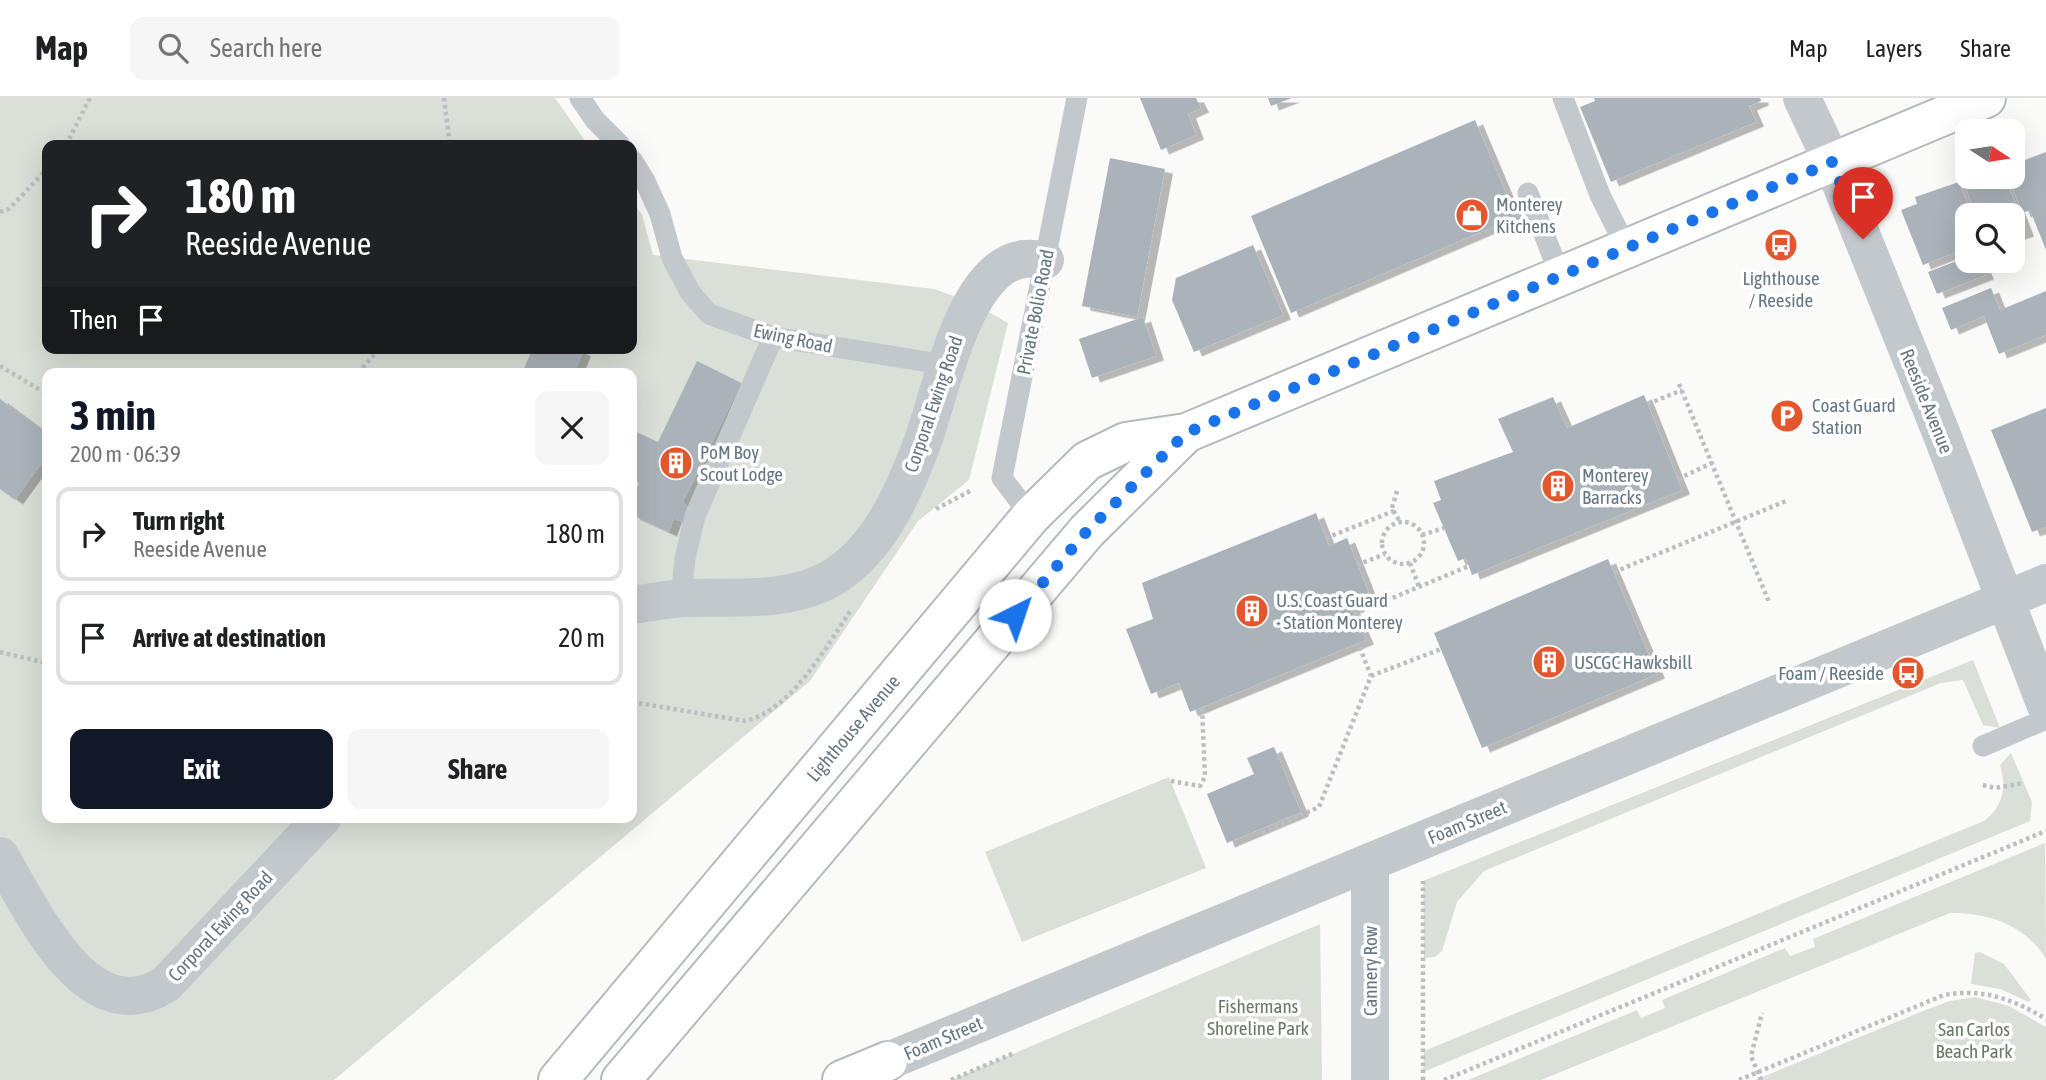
<!DOCTYPE html>
<meta charset="utf-8">
<style>
:root{--surface:#fff;--page:#f6f6f6;--text:#202124;--muted:#757577;--line:#e0e0e0;--accent:#111827}
body{margin:0;font-family:"Asap Condensed",sans-serif;background:var(--page);color:var(--text);height:100vh;display:flex;flex-direction:column;font-size:26px;white-space:nowrap}
*{box-sizing:border-box;margin:0}
p{font-size:23px;color:var(--muted)}
.icon{flex:none;width:38px;height:38px;fill:none;stroke:currentColor;stroke-width:2;stroke-linecap:round;stroke-linejoin:round}
.map{position:relative;flex:1;overflow:hidden}
.side{position:absolute;left:42px;top:270px;width:595px;height:455px;display:flex;flex-direction:column;background:var(--surface);border-radius:14px;box-shadow:0 7px 28px #0002}
.side>*{flex:none}
.banner{position:absolute;left:42px;top:42px;width:595px;height:214px;border-radius:14px;box-shadow:0 7px 28px #0002;background:#202124;color:#fff;overflow:hidden}
.needle{width:46px;rotate:102deg}
.tools{position:absolute;left:1955px;top:21px;display:grid;gap:14px}
.tools a{display:grid;place-items:center;width:70px;height:70px;border-radius:14px;background:var(--surface);box-shadow:0 7px 28px #0002;font-size:35px}
.pin{position:absolute;display:grid;place-items:center;width:60px;height:60px;color:#fff;margin:-72px -30px;border-radius:50% 50% 50% 0;rotate:-45deg;box-shadow:0 0 7px #0007}
.pin .icon{rotate:45deg}
.me{position:absolute;width:77px;margin:-38px;rotate:41deg;stroke-linejoin:round;filter:drop-shadow(0 0 5px #0008)}
.turn{display:flex;align-items:center;gap:24px;height:147px;padding:0 28px;font-size:32px}
.turn .icon{width:91px;height:91px;stroke-width:2.5}
.turn b{display:block;font-size:49px;line-height:60px}
.then{display:flex;align-items:center;height:66px;padding:0 28px;background:#0003;gap:14px;font-size:26px}
.round{display:grid;place-items:center;flex:none;width:74px;height:74px;border-radius:14px;background:var(--page)}
.summary{display:flex;align-items:center;justify-content:space-between;height:119px;padding:0 28px}
h1{font-size:42px;font-weight:700;line-height:52px;color:var(--accent)}
.cta{display:flex;gap:14px;margin-top:auto;padding:14px 28px}
.cta a{flex:1;height:80px;border-radius:14px;background:var(--accent);color:#fff;font-size:28px;font-weight:700;line-height:80px;text-align:center}
.cta a+a{background:var(--page);color:var(--text)}
ul{padding:0;list-style:none}
li{display:flex;align-items:center;gap:21px;height:94px;margin:0 14px 10px;padding:0 14px;border:4px solid var(--line);border-radius:14px}
li div{flex:1}
li b{display:block;font-size:26px}
li em{font-style:normal}
header{display:flex;align-items:center;gap:42px;box-sizing:border-box;height:98px;padding:0 35px;background:var(--surface);border-bottom:2px solid var(--line)}
header strong{font-size:33px}
nav{display:flex;gap:38px;margin-inline-start:auto;font-size:24px}
.search{width:490px;height:63px;background:var(--page);display:flex;align-items:center;gap:18px;box-sizing:border-box;padding:0 24px;border-radius:14px;color:var(--muted);font-size:26px}
.map>svg:first-child{display:block}
</style>
<header>
<strong>Map</strong>
<div class="search"><svg class="icon" aria-label="search" viewBox="0 0 24 24"><circle cx="10" cy="10" r="6"/><path d="M15 15l6 6"/></svg>Search here</div>
<nav><a>Map</a><a>Layers</a><a>Share</a></nav>
</header>
<div class="map">
<svg width="2046" height="982" viewBox="0 0 2046 982">
<defs>
<filter id="shadow"><feDropShadow dx="8" dy="4.5" stdDeviation="0" flood-color="#0004"/></filter>
</defs>
<rect width="100%" height="100%" fill="#fafaf8"/>
<path fill="#dadfd7" fill-rule="evenodd" d="M 0,0 L 555,0 L 588,47 L 47,47 L 47,250 L 632,250 L 632,103 L 642,117 L 653,157 L 934,191 L 973,205 L 1008,225 L 969,382 L 918,423 L 810,583 L 334,982 L 0,982 ZM 47,275 L 632,275 L 632,719 L 47,719 Z
M 1973,562 L 2000,630 L 1983,627 L 1963,582 L 1941,585 L 1484,773 L 1457,804 L 1442,853 L 1435,859 L 1424,860 L 1423,783 Z
M 2011,655 L 2032,704 L 2030,723 L 1423,974 L 1424,953 L 1984,723 C 2003,709 2007,689 2000,667 Z
M 1169,679 L 1206,770 L 1022,844 L 985,754 Z
M 2045,745 L 2046,861 C 2026,827 1987,814 1950,815 L 1541,982 L 1468,982 L 1637,912 L 1641,920 L 1665,910 L 1662,902 L 1785,850 L 1790,858 L 1815,849 L 1813,841 Z
M 1320,826 L 1322,982 L 951,982 Z
M 1980,854 L 2004,866 L 2031,902 L 2029,904 L 2000,891 L 1971,886 L 1975,855 Z
M 1975,899 L 2009,908 L 2046,929 L 2046,982 L 1755,982 L 1928,911 L 1950,903 Z"/>
<path fill="#aab3b9" filter="url(#shadow)" d="M 1140,0 L 1196,0 L 1201,10 L 1188,16 L 1196,37 L 1161,52 Z
M 1268,0 L 1292,0 L 1271,8 Z
M 1594,0 L 1760,0 L 1761,3 L 1749,8 L 1756,24 L 1611,84 L 1580,9 L 1595,3 Z
M 1475,22 L 1516,119 L 1291,215 L 1251,118 Z
M 2046,54 L 2046,152 L 2030,112 L 2023,115 L 2008,79 L 2012,79 L 2012,67 Z
M 1110,60 L 1165,71 L 1137,219 L 1082,208 Z
M 1970,79 L 2005,79 L 2026,134 L 2012,139 L 2012,117 L 1976,117 L 1963,82 Z
M 1959,84 L 1972,117 L 1967,117 L 1967,163 L 1980,163 L 1986,177 L 1937,196 L 1928,174 L 1962,161 L 1959,153 L 1923,167 L 1901,112 L 1917,106 L 1915,99 Z
M 1253,147 L 1283,217 L 1194,254 L 1172,202 L 1176,180 Z
M 1991,190 L 2000,212 L 2046,193 L 2046,237 L 1999,256 L 1984,218 L 1951,232 L 1942,210 Z
M 1143,219 L 1156,258 L 1092,280 L 1079,241 Z
M 533,250 L 575,250 L 583,254 L 574,275 L 522,275 Z
M 697,263 L 741,285 L 683,404 L 688,409 L 682,424 L 674,420 L 669,434 L 632,417 L 632,401 L 639,385 L 632,381 L 632,332 L 658,344 Z
M 1644,297 L 1682,392 L 1472,477 L 1466,460 L 1458,463 L 1433,405 L 1441,402 L 1434,383 L 1513,354 L 1498,321 L 1553,299 L 1567,330 Z
M 0,301 L 47,336 L 47,358 L 15,402 L 0,391 Z
M 2046,310 L 2046,429 L 2032,434 L 1991,332 Z
M 1316,415 L 1329,448 L 1347,440 L 1371,501 L 1352,510 L 1366,542 L 1190,614 L 1179,585 L 1151,596 L 1126,531 L 1153,521 L 1142,485 Z
M 1608,461 L 1657,576 L 1482,650 L 1434,535 Z
M 1274,649 L 1301,714 L 1227,745 L 1207,696 L 1254,676 L 1247,660 Z"/>
<g fill="none" stroke-linecap="round" stroke-linejoin="round">
<defs>
<path id="primary" d="M 558,982 L 1031,418 L 1087,363 L 1126,344 L 1186,335 L 1986,0
M 621,982 L 1087,433 L 1186,335
M 842,982 L 888,963"/>
</defs>
<use href="#primary" stroke="#b5babe" stroke-width="42"/>
<path stroke="#bbbfc2" stroke-width="4.5" stroke-dasharray="3.5 3.5" stroke-linecap="butt" d="M 444,0 L 450,47
M 66,47 L 90,0
M 0,114 L 9,111 L 47,71
M 0,268 L 47,296
M 358,275 L 380,250
M 1679,286 L 1769,504
M 1648,306 L 1682,292
M 1678,381 L 1712,365
M 1397,393 L 1392,410 L 1400,424
M 936,411 L 972,392
M1382 445a21 21 0 1 1 42 0a21 21 0 1 1-42 0Z
M 1422,437 L 1444,430
M 1326,440 L 1394,413
M 1410,465 L 1419,489
M 1357,467 L 1385,456
M 1614,474 L 1786,403
M 1354,516 L 1469,468
M 0,554 L 47,565
M 1371,578 L 1441,551
M 632,604 L 745,623 C 791,613 826,549 851,512
M 1171,683 L 1200,688 L 1205,679 L 1202,609
M 1983,687 L 1995,690 L 2024,685
M 1262,735 L 1319,709 L 1371,578 L 1358,545
M 951,982 L 1014,955
M 1423,982 L 1423,783
M 1444,982 L 2046,733
M 1739,982 L 1944,897 C 1983,890 2013,901 2046,921
M 1761,982 L 1751,958 L 1762,915"/>
<path stroke="#c3c8cc" stroke-width="21" d="M 580,0 L 595,22 L 620,47
M 1563,0 L 1600,97 L 1626,149
M 632,62 L 645,83 L 660,116 L 672,160 L 690,194 L 709,216 L 773,239 L 947,267
M 1528,95 L 1560,177
M 1031,418 L 1002,380 L 1077,0
M 681,500 L 685,460 L 695,418 L 773,239
M 1983,648 L 2046,621"/>
<path stroke="#c3c8cc" stroke-width="38" d="M 1802,0 L 1832,64 L 1940,332 L 2046,608
M 632,507 C 649,505 667,501 684,500 C 733,498 791,506 835,478 C 879,450 903,396 921,348 C 940,301 962,168 1024,161 C 1031,160 1038,161 1045,162
M 0,758 C 32,811 87,937 166,886 L 323,719
M 1370,982 L 1370,764"/>
<path stroke="#c3c8cc" stroke-width="38" d="M 888,963 L 2046,485"/>
<use href="#primary" stroke="#fff" stroke-width="38"/>
</g>
<g fill="none" stroke-linecap="round" stroke-linejoin="round">
<path stroke="#1a73e8" stroke-width="12" stroke-dasharray="0 21.6" d="M 1015,517 L 1087,433 L 1186,335 L 1832,64 L 1863,141"/>
</g>
<defs>
<symbol id="shop-disc" viewBox="-11 -11 22 22"><circle r="9.5" fill="#e4572e" stroke="#fff"/><path d="M-5-2.5h2.3a2.7 3.5 0 0 1 5.4 0H5L5.5 6h-11ZM-1.5-2.5h3a1.5 2.3 0 0 0-3 0Z" fill="#fff"/></symbol>
<symbol id="bus-disc" viewBox="-11 -11 22 22"><circle r="9.5" fill="#e4572e" stroke="#fff"/><path d="M-5-6H5V4H4V6H2V4H-2V6H-4V4H-5ZM-3.5-4V0h7V-4ZM-3.5 1.2v1.5H-2V1.2ZM2 1.2v1.5H3.5V1.2Z" fill="#fff"/></symbol>
<symbol id="parking-disc" viewBox="-11 -11 22 22"><circle r="9.5" fill="#e4572e" stroke="#fff"/><path d="M-3.5-5.5H1a3.5 3.5 0 0 1 0 7H-1V5.5H-3.5ZM-1-3.4V-.6H.8a1.4 1.4 0 0 0 0-2.8Z" fill="#fff"/></symbol>
<symbol id="building-disc" viewBox="-11 -11 22 22"><circle r="9.5" fill="#e4572e" stroke="#fff"/><path d="M-4-6H4V6H1V3H-1V6H-4ZM-2.5-4.3h1.7v1.8h-1.7ZM.8-4.3h1.7v1.8H.8ZM-2.5-1h1.7V.8h-1.7ZM.8-1h1.7V.8H.8Z" fill="#fff"/></symbol>
</defs>
<g fill-rule="evenodd">
<use href="#shop-disc" x="1453" y="98" width="38" height="38"/>
<use href="#bus-disc" x="1762" y="128" width="38" height="38"/>
<use href="#parking-disc" x="1768" y="299" width="38" height="38"/>
<use href="#building-disc" x="657" y="346" width="38" height="38"/>
<use href="#building-disc" x="1539" y="369" width="38" height="38"/>
<use href="#building-disc" x="1233" y="494" width="38" height="38"/>
<use href="#building-disc" x="1530" y="545" width="38" height="38"/>
<use href="#bus-disc" x="1889" y="556" width="38" height="38"/>
</g>
<g text-anchor="middle" dominant-baseline="central" stroke-width="7" stroke-linejoin="round" paint-order="stroke">
<g font-size="19" fill="#657683" stroke="#fff" text-anchor="start">
<text x="1496" y="106">Monterey<tspan x="1496" dy="22">Kitchens</tspan></text>
<text x="1781" y="180" text-anchor="middle">Lighthouse<tspan x="1781" dy="22">/ Reeside</tspan></text>
<text x="1812" y="307">Coast Guard<tspan x="1812" dy="22">Station</tspan></text>
<text x="700" y="354">PoM Boy<tspan x="700" dy="22">Scout Lodge</tspan></text>
<text x="1582" y="377">Monterey<tspan x="1582" dy="22">Barracks</tspan></text>
<text x="1276" y="502">U.S. Coast Guard<tspan x="1276" dy="22">- Station Monterey</tspan></text>
<text x="1574" y="564">USCGC Hawksbill</text>
<text x="1884" y="575" text-anchor="end">Foam / Reeside</text>
</g>
<g font-size="19" fill="#657683" stroke="#fff">
<text transform="translate(1035 214) rotate(-79)">Private Bolio Road</text>
<text transform="translate(793 240) rotate(12)">Ewing Road</text>
<text transform="translate(1927 303) rotate(68)">Reeside Avenue</text>
<text transform="translate(933 306) rotate(-71)">Corporal Ewing Road</text>
<text transform="translate(853 630) rotate(-50)">Lighthouse Avenue</text>
<text transform="translate(1467 724) rotate(-23)">Foam Street</text>
<text transform="translate(220 828) rotate(-47)">Corporal Ewing Road</text>
<text transform="translate(1370 873) rotate(-90)">Cannery Row</text>
<text transform="translate(943 940) rotate(-23)">Foam Street</text>
</g>
<g font-size="19" fill="#687a64" stroke="#fff">
<text x="1258" y="908">Fishermans<tspan x="1258" dy="22">Shoreline Park</tspan></text>
<text x="1974" y="931">San Carlos<tspan x="1974" dy="22">Beach Park</tspan></text>
</g>
</g>
</svg>
<div class="tools">
<a><svg class="needle" viewBox="-14 -14 28 28"><path d="M0-13l5 13h-10z" fill="#e53935"/><path d="M0 13l5-13h-10z" fill="#757577"/></svg></a>
<a><svg class="icon" aria-label="search" viewBox="0 0 24 24"><circle cx="10" cy="10" r="6"/><path d="M15 15l6 6"/></svg></a>
</div>
<div class="pin" style="left:1863px;top:141px;background:#d93025"><svg class="icon" aria-label="arrive" viewBox="0 0 24 24"><path d="M6 21V4h12l-3 4 3 4H6"/></svg></div>
<svg class="me" style="left:1015px;top:517px" viewBox="-20 -20 40 40"><circle r="19" fill="#fff"/><path d="M0-13L10 11 0 6-10 11z" fill="#1a73e8"/></svg>
<div class="banner">
<div class="turn"><svg class="icon" aria-label="right" viewBox="0 0 24 24"><path d="M7 20v-9h11M14 6l5 5-5 5"/></svg><div><b>180 m</b>Reeside Avenue</div></div>
<div class="then">Then<svg class="icon" aria-label="arrive" viewBox="0 0 24 24"><path d="M6 21V4h12l-3 4 3 4H6"/></svg></div>
</div>
<section class="side">
<div class="summary"><div><h1>3 min</h1><p>200 m · 06:39</p></div><a class="round"><svg class="icon" aria-label="close" viewBox="0 0 24 24"><path d="M6 6l12 12M18 6L6 18"/></svg></a></div>
<ul>
<li><svg class="icon" aria-label="right" viewBox="0 0 24 24"><path d="M7 20v-9h11M14 6l5 5-5 5"/></svg><div><b>Turn right</b><p>Reeside Avenue</p></div><em>180 m</em></li>
<li><svg class="icon" aria-label="arrive" viewBox="0 0 24 24"><path d="M6 21V4h12l-3 4 3 4H6"/></svg><div><b>Arrive at destination</b></div><em>20 m</em></li>
</ul>
<div class="cta"><a>Exit</a><a>Share</a></div>
</section>
</div>
